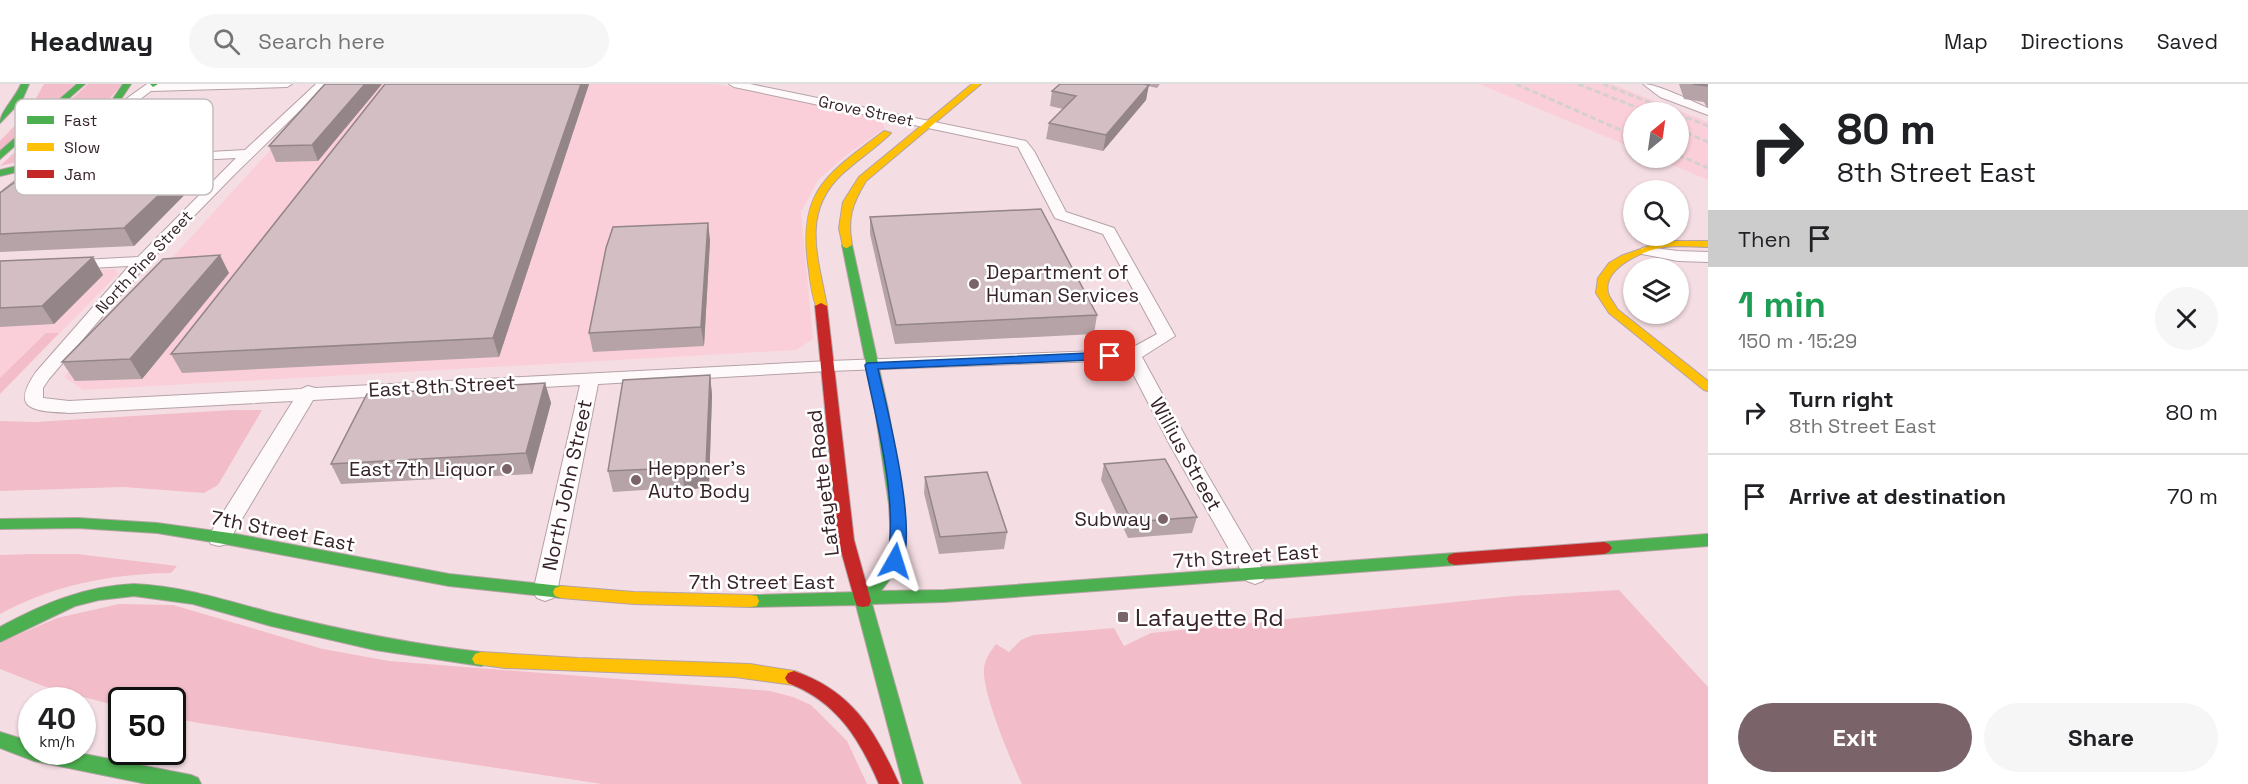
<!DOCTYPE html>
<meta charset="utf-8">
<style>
:root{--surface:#fff;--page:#f6f6f6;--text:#202124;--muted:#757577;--line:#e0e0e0;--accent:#7a6469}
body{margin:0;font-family:"Space Grotesk",sans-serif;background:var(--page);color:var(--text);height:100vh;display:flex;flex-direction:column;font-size:22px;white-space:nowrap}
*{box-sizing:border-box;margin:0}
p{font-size:20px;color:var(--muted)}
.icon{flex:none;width:33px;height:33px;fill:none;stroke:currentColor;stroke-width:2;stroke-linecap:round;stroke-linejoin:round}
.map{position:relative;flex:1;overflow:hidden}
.sheet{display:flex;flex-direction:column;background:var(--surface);width:540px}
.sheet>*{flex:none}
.top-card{background:#fff;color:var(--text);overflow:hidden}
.needle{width:39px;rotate:29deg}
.fabs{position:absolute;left:1623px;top:18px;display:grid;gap:12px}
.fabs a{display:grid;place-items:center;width:66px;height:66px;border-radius:50%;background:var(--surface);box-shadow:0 2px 4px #0004;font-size:30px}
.speed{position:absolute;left:18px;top:603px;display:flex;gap:12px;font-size:30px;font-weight:700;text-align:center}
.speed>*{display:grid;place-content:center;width:78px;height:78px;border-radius:50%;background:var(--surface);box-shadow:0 2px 4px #0004;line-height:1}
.speed small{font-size:15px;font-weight:400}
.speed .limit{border:3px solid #111;border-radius:9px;background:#fff;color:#111}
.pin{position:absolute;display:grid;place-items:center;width:51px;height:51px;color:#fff;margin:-26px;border-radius:12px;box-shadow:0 3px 9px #0006}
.me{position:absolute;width:66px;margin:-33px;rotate:6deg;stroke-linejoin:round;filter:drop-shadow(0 0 4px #0008)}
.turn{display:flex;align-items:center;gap:21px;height:126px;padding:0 30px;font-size:27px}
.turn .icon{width:78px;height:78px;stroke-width:2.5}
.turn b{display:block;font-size:42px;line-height:51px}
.then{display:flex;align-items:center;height:57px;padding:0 30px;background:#0003;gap:12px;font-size:22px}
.round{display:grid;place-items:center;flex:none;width:63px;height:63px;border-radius:32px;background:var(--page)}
.summary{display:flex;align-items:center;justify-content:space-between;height:102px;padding:0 30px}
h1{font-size:36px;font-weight:700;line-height:45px;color:#1e9e55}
.cta{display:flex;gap:12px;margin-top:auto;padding:12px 30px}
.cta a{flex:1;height:69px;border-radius:36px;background:var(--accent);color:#fff;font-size:24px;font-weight:700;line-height:69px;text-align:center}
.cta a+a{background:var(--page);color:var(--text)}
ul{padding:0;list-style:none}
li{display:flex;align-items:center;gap:18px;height:84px;padding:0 30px;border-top:2px solid var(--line)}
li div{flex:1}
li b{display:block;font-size:22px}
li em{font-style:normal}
header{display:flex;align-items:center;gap:36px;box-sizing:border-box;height:84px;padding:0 30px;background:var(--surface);border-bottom:2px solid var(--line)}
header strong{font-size:28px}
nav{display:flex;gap:33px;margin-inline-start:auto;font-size:21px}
.search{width:420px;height:54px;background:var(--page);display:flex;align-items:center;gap:15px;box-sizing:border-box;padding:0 21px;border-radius:33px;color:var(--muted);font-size:22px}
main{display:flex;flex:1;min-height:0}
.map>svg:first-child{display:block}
</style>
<header>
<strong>Headway</strong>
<div class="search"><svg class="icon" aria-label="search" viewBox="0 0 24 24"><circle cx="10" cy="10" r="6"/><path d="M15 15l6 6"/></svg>Search here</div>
<nav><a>Map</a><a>Directions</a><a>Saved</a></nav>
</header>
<main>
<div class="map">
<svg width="1708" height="700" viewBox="0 0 1708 700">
<rect width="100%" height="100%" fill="#f5dee3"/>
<path fill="#facfd9" d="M 330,0 L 717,0 L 880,34 L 885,44 L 844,73 L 818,96 L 801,128 L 813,255 L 796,266 L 83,306 L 64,293 Z
M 1479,0 L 1612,0 L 1708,38 L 1708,96 L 1656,74 L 1678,74 L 1678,28 L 1634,28 L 1633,64 Z
M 115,185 L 118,190 L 0,310 L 0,190 Z"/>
<path fill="#f2bcc9" d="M 44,0 L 75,0 L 0,66 L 0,57 L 28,28 Z
M 88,0 L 122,0 L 97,30 L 39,73 L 0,82 Z
M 46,249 L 59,249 L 0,310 L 0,294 Z
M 232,326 L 262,326 L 218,401 L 204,409 L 123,403 L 0,407 L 0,337 L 35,338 Z
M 33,470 L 77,470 L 177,482 L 171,489 C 112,490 53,501 0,530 L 0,471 Z
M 1619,506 L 1708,603 L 1708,700 L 1022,700 C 1011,677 982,609 984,585 C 985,575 990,568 996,560 L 1009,568 L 1021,556 L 1033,551 L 1114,544 L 1124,562 L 1151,549 L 1514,512 Z
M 119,520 L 173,521 L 323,565 L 389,577 L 770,607 L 793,613 L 811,621 L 847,657 L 867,700 L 602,700 L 199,639 L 173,634 L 172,616 L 122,616 L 121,623 L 43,602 L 0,585 L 0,560 L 4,557 L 57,534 Z"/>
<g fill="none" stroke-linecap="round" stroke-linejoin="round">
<defs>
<path id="street" d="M 147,0 L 292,0 L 287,3 L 151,7 L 52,81 L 5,119 L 0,120 L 0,109 L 42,75 Z
M 316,0 L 327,0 L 235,90 L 147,180 L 49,295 L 43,304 L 43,314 L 69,317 L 301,305 L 308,302 L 315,304 L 829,277 L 1128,266 L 1157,250 L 1103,150 L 1055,134 L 1018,63 L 734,3 L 729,0 L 750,0 L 1026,57 L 1034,67 L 1066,128 L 1114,144 L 1175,252 L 1142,273 L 1190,361 L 1266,491 L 1263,497 L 1255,500 L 1247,497 L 1170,361 L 1126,276 L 829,287 L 598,300 L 557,508 L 553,514 L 545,517 L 537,514 L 533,508 L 580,301 L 313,316 L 227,460 L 219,462 L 211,460 L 208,454 L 211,448 L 293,317 L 69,329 C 35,327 9,327 36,288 L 129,182 L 70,185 L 65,183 L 62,180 L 65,177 L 138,173 L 236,74 L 178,77 L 174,76 L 172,73 L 174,70 L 245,66 Z
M 1643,0 C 1658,0 1691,17 1708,24 L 1708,31 L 1660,13 Z
M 1647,163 L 1678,167 L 1708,168 L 1708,178 L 1678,177 L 1642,170 L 1640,167 L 1642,164 Z"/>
<path id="fast" d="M 21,0 L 29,0 L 22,16 L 0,39 C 0,28 16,13 21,0 Z
M 77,0 L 85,0 L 0,75 L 0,67 Z
M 123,0 L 131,0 L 105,39 L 99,39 L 98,37 Z
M 150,0 L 158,0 L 153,3 Z
M 47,75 L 50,76 L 50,80 L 0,92 L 0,86 Z
M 847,158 L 852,161 L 888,325 L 904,420 L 906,456 L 903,478 L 881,507 L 944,506 L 1455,469 L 1461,471 L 1463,475 L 1461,479 L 1455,481 L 944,518 L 872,520 L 923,700 L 903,700 L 856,521 L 751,523 L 745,522 L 743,517 L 745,512 L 751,511 L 861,508 L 887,477 L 891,456 L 889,420 L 875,325 L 842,161 Z
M 78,434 L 157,439 L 230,449 L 449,490 L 561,502 L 567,504 L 569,508 L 567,512 L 561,514 L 449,502 L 230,461 L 157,449 L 78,444 L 0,445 L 0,435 Z
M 1708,450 L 1708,462 L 1604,470 L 1599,468 L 1596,464 L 1599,460 L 1604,458 Z
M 134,500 C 182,502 227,517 273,529 C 342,546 411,560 481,568 L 487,570 L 490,575 L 487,580 L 481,582 L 375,566 L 271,542 L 193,520 L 134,512 L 99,516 L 75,522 L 0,558 L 0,543 C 42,520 85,502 134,500 Z
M 0,648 L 32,658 L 32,668 L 74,668 L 191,691 L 198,694 L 201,700 L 147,700 L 34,677 L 0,664 Z"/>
<path id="slow" d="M 972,0 L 981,0 L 866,97 C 852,120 847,134 852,161 L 847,164 L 843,163 L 839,144 L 843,118 L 859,93 Z
M 884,47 L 891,49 C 876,64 857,76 841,91 C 801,129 818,174 827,222 L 825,224 L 817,224 C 811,211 810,193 808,179 C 798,104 831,88 884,47 Z
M 1708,157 L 1708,163 C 1694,163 1679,161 1665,163 C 1645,166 1602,183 1608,209 C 1609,214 1615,220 1617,225 L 1708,297 L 1708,307 L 1704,306 L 1609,229 L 1596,209 L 1598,194 L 1609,179 L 1621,172 L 1663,157 Z
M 561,502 L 634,508 L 751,511 L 757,512 L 759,517 L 757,522 L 751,523 L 634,520 L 561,514 L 555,512 L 553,508 L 555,504 Z
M 481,568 L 578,574 L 750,580 L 794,587 L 800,589 L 803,594 L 800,599 L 794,601 L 735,593 L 505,584 L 475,580 L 472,575 L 475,570 Z"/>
<path id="jam" d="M 821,219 L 827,222 L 854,456 L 871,517 L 869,522 L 863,523 L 857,522 L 855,517 L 838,456 L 815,222 Z
M 1604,458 L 1609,460 L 1612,464 L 1609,468 L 1604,470 L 1455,481 L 1449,479 L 1447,475 L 1449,471 L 1455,469 Z
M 794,587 C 852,607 875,646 899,700 L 879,700 C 859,654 837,618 788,599 L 785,594 L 788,589 Z"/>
</defs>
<use href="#street" stroke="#b5a2a6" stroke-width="2"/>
<use href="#fast" stroke="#b5a2a6" stroke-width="2"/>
<use href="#slow" stroke="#b5a2a6" stroke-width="2"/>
<use href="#jam" stroke="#b5a2a6" stroke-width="2"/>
<use href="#street" fill="#fefafb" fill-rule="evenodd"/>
<use href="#fast" fill="#4caf50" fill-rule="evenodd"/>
<use href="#slow" fill="#ffc107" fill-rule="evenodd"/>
<use href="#jam" fill="#c62828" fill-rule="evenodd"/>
<path stroke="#d6cfd0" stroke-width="3" stroke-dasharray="6 3" stroke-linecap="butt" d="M 1516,0 L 1634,52
M 1578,0 L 1648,28
M 1603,0 L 1674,28
M 1678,30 L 1708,42
M 1678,45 L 1708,58
M 1678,71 L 1708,84"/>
</g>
<path fill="#b5a3a8" d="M 325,0 L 382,0 L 318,77 L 276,78 L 269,62 Z
M 385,0 L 589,0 L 499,273 L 182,289 L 171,270 Z
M 1060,0 L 1160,0 L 1157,4 L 1148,2 L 1146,16 L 1103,67 L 1046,55 L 1049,39 L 1063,25 L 1050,22 L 1052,7 Z
M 1679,0 L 1708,0 L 1708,24 L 1707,24 L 1704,18 L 1684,15 Z
M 211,84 L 134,162 L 0,168 L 0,109 Z
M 870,133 L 1097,231 L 1094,250 L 895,260 L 870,150 Z
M 708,139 L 710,157 L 704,262 L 593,268 L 589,249 Z
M 93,173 L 103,191 L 54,240 L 0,243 L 0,177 Z
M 229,189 L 142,295 L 75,297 L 62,278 Z
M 710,291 L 712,311 L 709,402 L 685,407 L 659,405 L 613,408 L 608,387 Z
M 545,299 L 551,319 L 532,390 L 341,400 L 331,380 Z
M 1104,380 L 1197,433 L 1192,449 L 1128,454 L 1101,396 Z
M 925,393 L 1007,448 L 1004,465 L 939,470 L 924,409 Z"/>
<path fill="#938588" d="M 365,0 L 382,0 L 318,77 L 312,61 Z
M 581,0 L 589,0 L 499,273 L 493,254 Z
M 1149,1 L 1146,16 L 1103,67 L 1106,51 Z
M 204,68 L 211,84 L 134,162 L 124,144 Z
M 708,139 L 710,157 L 704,262 L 701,243 Z
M 220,171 L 229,189 L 142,295 L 130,275 Z
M 93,173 L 103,191 L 54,240 L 42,222 Z
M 710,291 L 712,311 L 709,402 L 685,407 L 682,387 Z
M 545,299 L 551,319 L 532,390 L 526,369 Z"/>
<path fill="#d2bec3" stroke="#938588" stroke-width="1.5" d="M 325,0 L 365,0 L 312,61 L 269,62 Z
M 385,0 L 581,0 L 493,254 L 171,270 Z
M 1060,0 L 1144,0 L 1149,1 L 1106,51 L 1049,39 L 1076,12 L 1052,7 Z
M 1693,0 L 1708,0 L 1708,2 Z
M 204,68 L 124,144 L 0,150 L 0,109 L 49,73 Z
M 1041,125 L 1097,231 L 896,241 L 870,133 Z
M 708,139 L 701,243 L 589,249 L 606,164 L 613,143 Z
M 220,171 L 130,275 L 62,278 L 163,175 Z
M 93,173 L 42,222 L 0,224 L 0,177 Z
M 710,291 L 706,382 L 682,387 L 655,385 L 608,387 L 623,296 Z
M 545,299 L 526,369 L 331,380 L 367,310 Z
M 1165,375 L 1197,433 L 1132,438 L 1104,380 Z
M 987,388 L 1007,448 L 940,453 L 925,393 Z"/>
<path fill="#1a73e8" stroke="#114b97" stroke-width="1.5" d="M 1110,268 L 1114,269 L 1116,272 L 1114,275 L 878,285 C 887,324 919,448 901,481 L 889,481 L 887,477 C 899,418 877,340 865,281 L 867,279 Z"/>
<g fill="#7a6469" stroke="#fff" stroke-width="2">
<circle cx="974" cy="200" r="6"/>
<circle cx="507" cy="385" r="6"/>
<circle cx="636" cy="396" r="6"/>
<circle cx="1163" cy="435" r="6"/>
<rect x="1117" y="527" width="12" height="12" rx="3"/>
</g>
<g text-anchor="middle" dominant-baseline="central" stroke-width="5" stroke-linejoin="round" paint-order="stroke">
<g font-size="16" fill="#372328" stroke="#fff">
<text transform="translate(866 27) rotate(12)">Grove Street</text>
<text transform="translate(144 178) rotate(-47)">North Pine Street</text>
</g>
<g font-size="20" fill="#372328" stroke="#fff" text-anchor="start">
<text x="986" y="188">Department of<tspan x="986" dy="23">Human Services</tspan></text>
<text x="648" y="384">Heppner's<tspan x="648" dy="23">Auto Body</tspan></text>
<text x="495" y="385" text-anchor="end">East 7th Liquor</text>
<text x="1151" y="435" text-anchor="end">Subway</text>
</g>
<g font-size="20" fill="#372328" stroke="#fff">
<text transform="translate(442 302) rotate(-3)">East 8th Street</text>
<text transform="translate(1186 370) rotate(61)">Willius Street</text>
<text transform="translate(823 399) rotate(-97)">Lafayette Road</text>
<text transform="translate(567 401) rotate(-78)">North John Street</text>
<text transform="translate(283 447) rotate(11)">7th Street East</text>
<text transform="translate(1246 472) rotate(-4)">7th Street East</text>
<text x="762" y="498">7th Street East</text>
</g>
<g font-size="24" fill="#372328" stroke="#fff" text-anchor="start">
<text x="1135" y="533">Lafayette Rd</text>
</g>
</g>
<rect x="15" y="15" width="198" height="96" rx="9" fill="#fff" stroke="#c3bdbe" stroke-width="1.5"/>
<rect x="27" y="32" width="27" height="8" fill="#4caf50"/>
<rect x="27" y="59" width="27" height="8" fill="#ffc107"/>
<rect x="27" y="86" width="27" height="8" fill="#c62828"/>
<g font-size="16" fill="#372328">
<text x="64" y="42">Fast</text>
<text x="64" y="69">Slow</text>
<text x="64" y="96">Jam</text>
</g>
</svg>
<div class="fabs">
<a><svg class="needle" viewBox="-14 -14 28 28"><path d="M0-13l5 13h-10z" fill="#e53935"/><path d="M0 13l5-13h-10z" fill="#757577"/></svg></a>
<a><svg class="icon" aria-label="search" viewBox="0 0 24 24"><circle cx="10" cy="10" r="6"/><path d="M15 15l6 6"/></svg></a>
<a><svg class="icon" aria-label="layers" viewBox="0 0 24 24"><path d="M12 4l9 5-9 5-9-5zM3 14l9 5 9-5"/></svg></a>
</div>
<div class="speed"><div>40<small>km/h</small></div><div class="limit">50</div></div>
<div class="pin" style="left:1110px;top:272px;background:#d93025"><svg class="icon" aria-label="arrive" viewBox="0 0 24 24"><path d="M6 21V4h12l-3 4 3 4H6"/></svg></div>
<svg class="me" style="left:895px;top:477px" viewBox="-20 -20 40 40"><path d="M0-17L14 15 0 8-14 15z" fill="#1a73e8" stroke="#fff" stroke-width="4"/></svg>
</div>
<section class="sheet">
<div class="top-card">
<div class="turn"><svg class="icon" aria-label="right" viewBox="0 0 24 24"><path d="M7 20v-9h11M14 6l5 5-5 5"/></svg><div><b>80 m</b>8th Street East</div></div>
<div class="then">Then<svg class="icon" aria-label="arrive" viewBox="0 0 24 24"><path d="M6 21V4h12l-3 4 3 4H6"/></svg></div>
</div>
<div class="summary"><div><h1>1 min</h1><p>150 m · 15:29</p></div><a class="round"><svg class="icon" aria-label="close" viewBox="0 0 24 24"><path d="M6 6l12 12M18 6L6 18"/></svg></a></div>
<ul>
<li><svg class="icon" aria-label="right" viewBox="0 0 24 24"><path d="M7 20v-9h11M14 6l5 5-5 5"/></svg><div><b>Turn right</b><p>8th Street East</p></div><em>80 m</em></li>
<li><svg class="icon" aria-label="arrive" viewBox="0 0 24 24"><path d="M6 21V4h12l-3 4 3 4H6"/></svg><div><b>Arrive at destination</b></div><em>70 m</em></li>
</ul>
<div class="cta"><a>Exit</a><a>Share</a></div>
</section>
</main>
